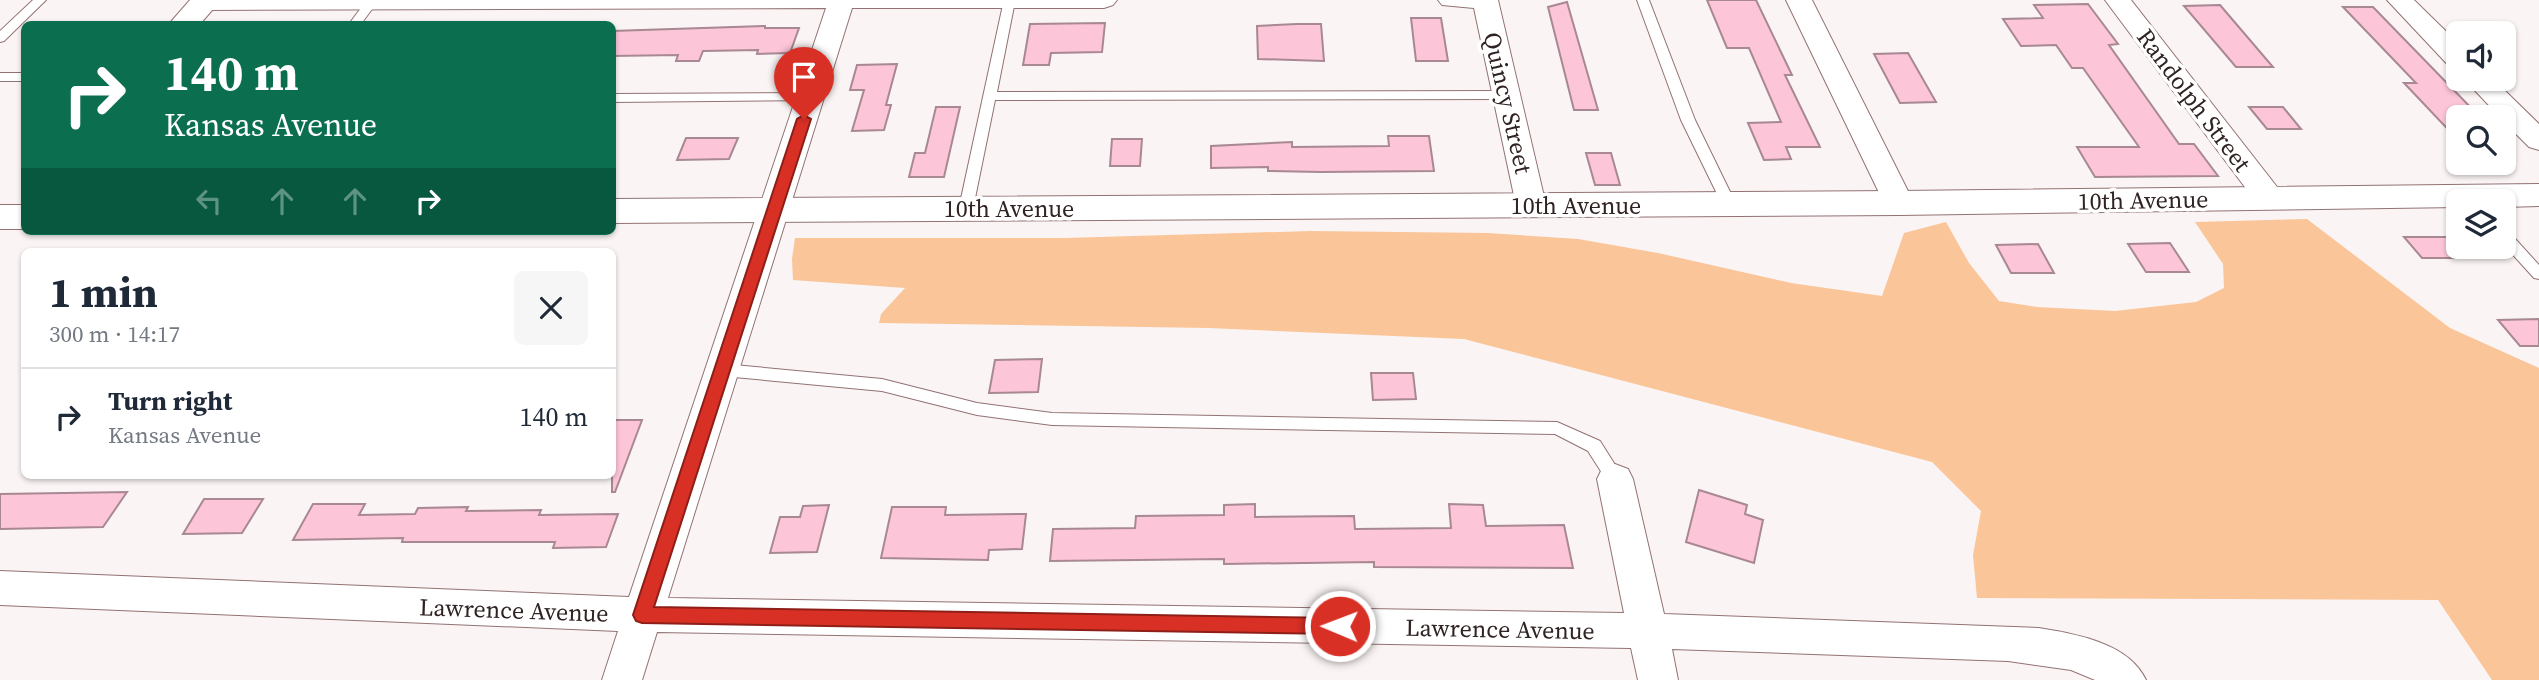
<!DOCTYPE html>
<meta charset="utf-8">
<style>
:root{--surface:#fff;--page:#f6f6f7;--text:#1f2937;--muted:#747a83;--line:#e0e1e3}
body{margin:0;font-family:"Source Serif 4",serif;background:var(--page);color:var(--text);height:100vh;display:flex;flex-direction:column;font-size:26px;white-space:nowrap}
*{box-sizing:border-box;margin:0}
p{font-size:23px;color:var(--muted)}
.icon{flex:none;width:38px;height:38px;fill:none;stroke:currentColor;stroke-width:2;stroke-linecap:round;stroke-linejoin:round}
.map{position:relative;flex:1;overflow:hidden}
.side{position:absolute;left:21px;top:248px;width:595px;height:231px;display:flex;flex-direction:column;background:var(--surface);border-radius:10px;box-shadow:0 2px 5px #0004}
.side>*{flex:none}
.hud{position:absolute;left:21px;top:21px;width:595px;height:214px;border-radius:10px;box-shadow:0 2px 5px #0004;background:#0b6e4f;color:#fff;overflow:hidden}
.controls{position:absolute;left:2446px;top:21px;display:grid;gap:14px}
.controls a{display:grid;place-items:center;width:70px;height:70px;border-radius:10px;background:var(--surface);box-shadow:0 2px 5px #0004;font-size:35px}
.pin{position:absolute;display:grid;place-items:center;width:60px;height:60px;color:#fff;margin:-72px -30px;border-radius:50% 50% 50% 0;rotate:-45deg;box-shadow:0 0 7px #0007}
.pin .icon{rotate:45deg}
.me{position:absolute;width:77px;margin:-38px;rotate:271deg;stroke-linejoin:round;filter:drop-shadow(0 0 5px #0008)}
.turn{display:flex;align-items:center;gap:24px;height:147px;padding:0 28px;font-size:32px}
.turn .icon{width:91px;height:91px;stroke-width:2.5}
.turn b{display:block;font-size:49px;line-height:60px}
.lanes{display:flex;align-items:center;height:66px;padding:0 28px;background:#0003;justify-content:center;gap:35px;direction:ltr}
.lanes .off{opacity:.35}
.round{display:grid;place-items:center;flex:none;width:74px;height:74px;border-radius:10px;background:var(--page)}
.overview{display:flex;align-items:center;justify-content:space-between;height:119px;padding:0 28px}
h1{font-size:42px;font-weight:700;line-height:52px}
ul{padding:0;list-style:none}
li{display:flex;align-items:center;gap:21px;height:98px;padding:0 28px;border-top:2px solid var(--line)}
li div{flex:1}
li b{display:block;font-size:26px}
li em{font-style:normal}
.map>svg:first-child{display:block}
</style>
<div class="map">
<svg width="2539" height="680" viewBox="0 0 2539 680">
<rect width="100%" height="100%" fill="#fbf4f4"/>
<path fill="#fac598" d="M 2307,219 L 2450,328 L 2539,368 L 2539,680 L 2492,680 L 2438,600 L 1977,598 L 1973,555 L 1981,511 L 1932,462 L 1464,339 L 1208,328 L 879,323 L 881,314 L 905,288 L 793,280 L 792,259 L 795,238 L 1065,238 L 1311,231 L 1488,233 L 1578,239 L 1658,253 L 1791,283 L 1882,296 L 1904,233 L 1946,222 L 1969,263 L 1999,301 L 2037,307 L 2115,311 L 2196,302 L 2224,288 L 2223,264 L 2195,222 Z"/>
<path fill="#fcc5d8" stroke="#a78893" stroke-width="2" d="M 1707,0 L 1756,0 L 1792,75 L 1785,75 L 1820,147 L 1786,147 L 1791,159 L 1764,160 L 1748,123 L 1781,122 L 1749,48 L 1727,48 Z
M 1567,2 L 1598,110 L 1574,110 L 1548,7 Z
M 2088,4 L 2118,44 L 2109,45 L 2179,144 L 2194,144 L 2218,176 L 2095,177 L 2077,147 L 2139,147 L 2083,68 L 2072,68 L 2056,45 L 2021,46 L 2003,19 L 2043,18 L 2034,5 Z
M 2220,5 L 2273,67 L 2236,67 L 2184,6 Z
M 2343,7 L 2373,7 L 2480,117 L 2459,117 L 2459,141 L 2404,83 L 2416,83 Z
M 1411,18 L 1441,18 L 1448,61 L 1416,61 Z
M 1105,23 L 1102,52 L 1051,53 L 1049,65 L 1023,65 L 1030,24 Z
M 1297,24 L 1321,24 L 1324,61 L 1258,59 L 1257,26 Z
M 765,26 L 765,28 L 799,28 L 790,53 L 757,54 L 758,50 L 703,51 L 699,61 L 676,61 L 678,55 L 612,56 L 612,31 Z
M 1908,53 L 1936,102 L 1900,103 L 1874,54 Z
M 897,64 L 886,105 L 891,105 L 884,130 L 852,131 L 864,90 L 850,90 L 857,65 Z
M 936,107 L 960,107 L 944,177 L 909,177 L 915,153 L 925,153 Z
M 2249,107 L 2283,107 L 2301,129 L 2267,129 Z
M 1388,136 L 1429,136 L 1434,171 L 1321,172 L 1268,171 L 1268,167 L 1211,168 L 1211,146 L 1292,142 L 1292,147 L 1389,146 Z
M 686,138 L 738,138 L 729,159 L 677,160 Z
M 1112,139 L 1142,139 L 1140,166 L 1110,166 Z
M 1586,153 L 1611,153 L 1620,185 L 1595,185 Z
M 2404,237 L 2458,237 L 2459,247 L 2467,247 L 2477,258 L 2422,258 Z
M 2170,243 L 2189,272 L 2146,272 L 2128,244 Z
M 2038,244 L 2054,273 L 2011,273 L 1996,245 Z
M 2539,319 L 2539,346 L 2520,346 L 2498,320 Z
M 1042,359 L 1038,392 L 989,393 L 995,360 Z
M 1371,373 L 1413,373 L 1416,399 L 1373,400 Z
M 612,420 L 642,420 L 615,492 L 612,492 Z
M 1699,490 L 1747,505 L 1745,514 L 1763,520 L 1754,563 L 1686,542 Z
M 127,492 L 103,527 L 0,529 L 0,494 Z
M 204,499 L 263,499 L 242,533 L 183,534 Z
M 313,504 L 365,504 L 359,515 L 415,514 L 418,508 L 468,507 L 466,511 L 541,510 L 539,515 L 618,514 L 606,547 L 553,548 L 555,542 L 402,542 L 403,538 L 293,540 Z
M 1255,504 L 1255,517 L 1354,516 L 1355,529 L 1451,528 L 1449,504 L 1483,505 L 1486,526 L 1564,525 L 1573,568 L 1374,567 L 1374,562 L 1224,564 L 1224,559 L 1050,561 L 1053,529 L 1135,528 L 1136,516 L 1224,515 L 1224,505 Z
M 829,505 L 817,552 L 770,553 L 780,517 L 800,517 L 803,506 Z
M 892,507 L 946,507 L 945,515 L 1026,514 L 1022,549 L 989,550 L 988,560 L 881,558 Z"/>
<g fill="none" stroke-linecap="round" stroke-linejoin="round">
<defs>
<path id="service" d="M 33,0 L 46,0 L 4,41 L 0,42 L 0,31 Z
M 367,0 L 378,1 L 361,24 L 349,24 Z
M 1004,0 L 1015,1 L 997,92 L 1506,91 L 1513,95 L 1506,99 L 995,100 L 973,208 L 966,213 L 959,208 Z
M 1637,0 L 1649,0 L 1695,120 L 1736,204 L 1734,207 L 1724,207 L 1722,204 L 1681,120 Z
M 0,73 L 24,73 L 24,81 L 0,81 Z
M 811,93 L 818,97 L 816,100 L 612,102 L 612,94 Z
M 2504,231 L 2509,232 L 2539,265 L 2539,279 L 2534,278 L 2504,245 Z
M 723,364 L 882,379 L 977,403 L 1052,413 L 1557,422 L 1600,441 L 1624,479 L 1621,484 L 1615,486 L 1609,484 L 1588,451 L 1555,434 L 1052,425 L 977,415 L 882,391 L 723,376 L 717,374 L 715,370 L 717,366 Z"/>
<path id="minor" d="M 193,0 L 1117,0 L 1113,5 L 1104,8 L 852,8 L 668,598 L 1624,613 L 1597,479 L 1602,469 L 1615,464 L 1628,469 L 1633,479 L 1664,614 L 2039,628 C 2076,634 2129,643 2146,680 L 2095,680 L 2071,670 L 2008,661 L 1672,649 L 1678,680 L 1638,680 L 1631,648 L 657,632 L 642,680 L 602,680 L 618,631 L 0,605 L 0,571 L 629,597 L 826,8 L 204,10 L 195,7 Z
M 1438,0 L 1498,0 L 1546,205 L 1542,212 L 1531,215 L 1520,212 L 1516,205 L 1474,8 L 1442,5 Z
M 1786,0 L 1812,0 L 1914,203 L 1910,210 L 1899,213 L 1888,210 L 1884,203 Z
M 2105,0 L 2131,0 L 2281,192 L 2285,199 L 2281,206 L 2270,209 L 2259,206 Z
M 2387,0 L 2414,0 L 2459,44 L 2459,68 L 2449,66 Z
M 2464,79 L 2493,79 L 2539,124 L 2539,150 L 2529,147 L 2504,122 L 2504,117 L 2500,117 Z"/>
<path id="tertiary" d="M 190,0 L 221,0 L 200,24 L 169,24 Z
M 2539,184 L 2539,206 L 2504,207 L 2504,201 L 2459,201 L 2459,207 L 1899,215 L 612,223 L 612,199 L 1899,191 Z
M 0,205 L 24,205 L 24,229 L 0,229 Z"/>
</defs>
<use href="#service" stroke="#927273" stroke-width="2"/>
<use href="#minor" stroke="#927273" stroke-width="2"/>
<use href="#tertiary" stroke="#927273" stroke-width="2"/>
<use href="#service" fill="#fff" fill-rule="evenodd"/>
<use href="#minor" fill="#fff" fill-rule="evenodd"/>
<use href="#tertiary" fill="#fff" fill-rule="evenodd"/>
</g>
<path fill="#d93025" stroke="#8d1f18" stroke-width="2" d="M 804,115 L 811,119 L 654,607 L 1340,618 L 1347,620 L 1350,626 L 1347,632 L 1340,634 L 642,623 L 636,621 L 633,615 L 797,119 Z"/>
<g text-anchor="middle" dominant-baseline="central" stroke-width="7" stroke-linejoin="round" paint-order="stroke">
<g font-size="24" fill="#302323" stroke="#fff">
<text transform="translate(2194 100) rotate(53)">Randolph Street</text>
<text transform="translate(1508 103) rotate(77)">Quincy Street</text>
<text transform="translate(2143 200) rotate(-1)">10th Avenue</text>
<text x="1576" y="205">10th Avenue</text>
<text x="1009" y="208">10th Avenue</text>
<text transform="translate(514 610) rotate(2)">Lawrence Avenue</text>
<text transform="translate(1500 629) rotate(1)">Lawrence Avenue</text>
</g>
</g>
</svg>
<div class="controls">
<a><svg class="icon" aria-label="sound" viewBox="0 0 24 24"><path d="M4 9h4l5-4v14l-5-4H4zM17 9q2 3 0 6"/></svg></a>
<a><svg class="icon" aria-label="search" viewBox="0 0 24 24"><circle cx="10" cy="10" r="6"/><path d="M15 15l6 6"/></svg></a>
<a><svg class="icon" aria-label="layers" viewBox="0 0 24 24"><path d="M12 4l9 5-9 5-9-5zM3 14l9 5 9-5"/></svg></a>
</div>
<div class="pin" style="left:804px;top:119px;background:#d93025"><svg class="icon" aria-label="arrive" viewBox="0 0 24 24"><path d="M6 21V4h12l-3 4 3 4H6"/></svg></div>
<svg class="me" style="left:1340px;top:626px" viewBox="-20 -20 40 40"><circle r="17" fill="#d93025" stroke="#fff" stroke-width="3"/><path d="M0-11L8 9 0 5-8 9z" fill="#fff"/></svg>
<div class="hud">
<div class="turn"><svg class="icon" aria-label="right" viewBox="0 0 24 24"><path d="M7 20v-9h11M14 6l5 5-5 5"/></svg><div><b>140 m</b>Kansas Avenue</div></div>
<div class="lanes"><svg class="icon off" aria-label="left" viewBox="0 0 24 24"><path d="M17 20v-9H6M10 6l-5 5 5 5"/></svg><svg class="icon off" aria-label="ahead" viewBox="0 0 24 24"><path d="M12 20V5M6 11l6-6 6 6"/></svg><svg class="icon off" aria-label="ahead" viewBox="0 0 24 24"><path d="M12 20V5M6 11l6-6 6 6"/></svg><svg class="icon" aria-label="right" viewBox="0 0 24 24"><path d="M7 20v-9h11M14 6l5 5-5 5"/></svg></div>
</div>
<section class="side">
<div class="overview"><div><h1>1 min</h1><p>300 m · 14:17</p></div><a class="round"><svg class="icon" aria-label="close" viewBox="0 0 24 24"><path d="M6 6l12 12M18 6L6 18"/></svg></a></div>
<ul>
<li><svg class="icon" aria-label="right" viewBox="0 0 24 24"><path d="M7 20v-9h11M14 6l5 5-5 5"/></svg><div><b>Turn right</b><p>Kansas Avenue</p></div><em>140 m</em></li>
</ul>
</section>
</div>
